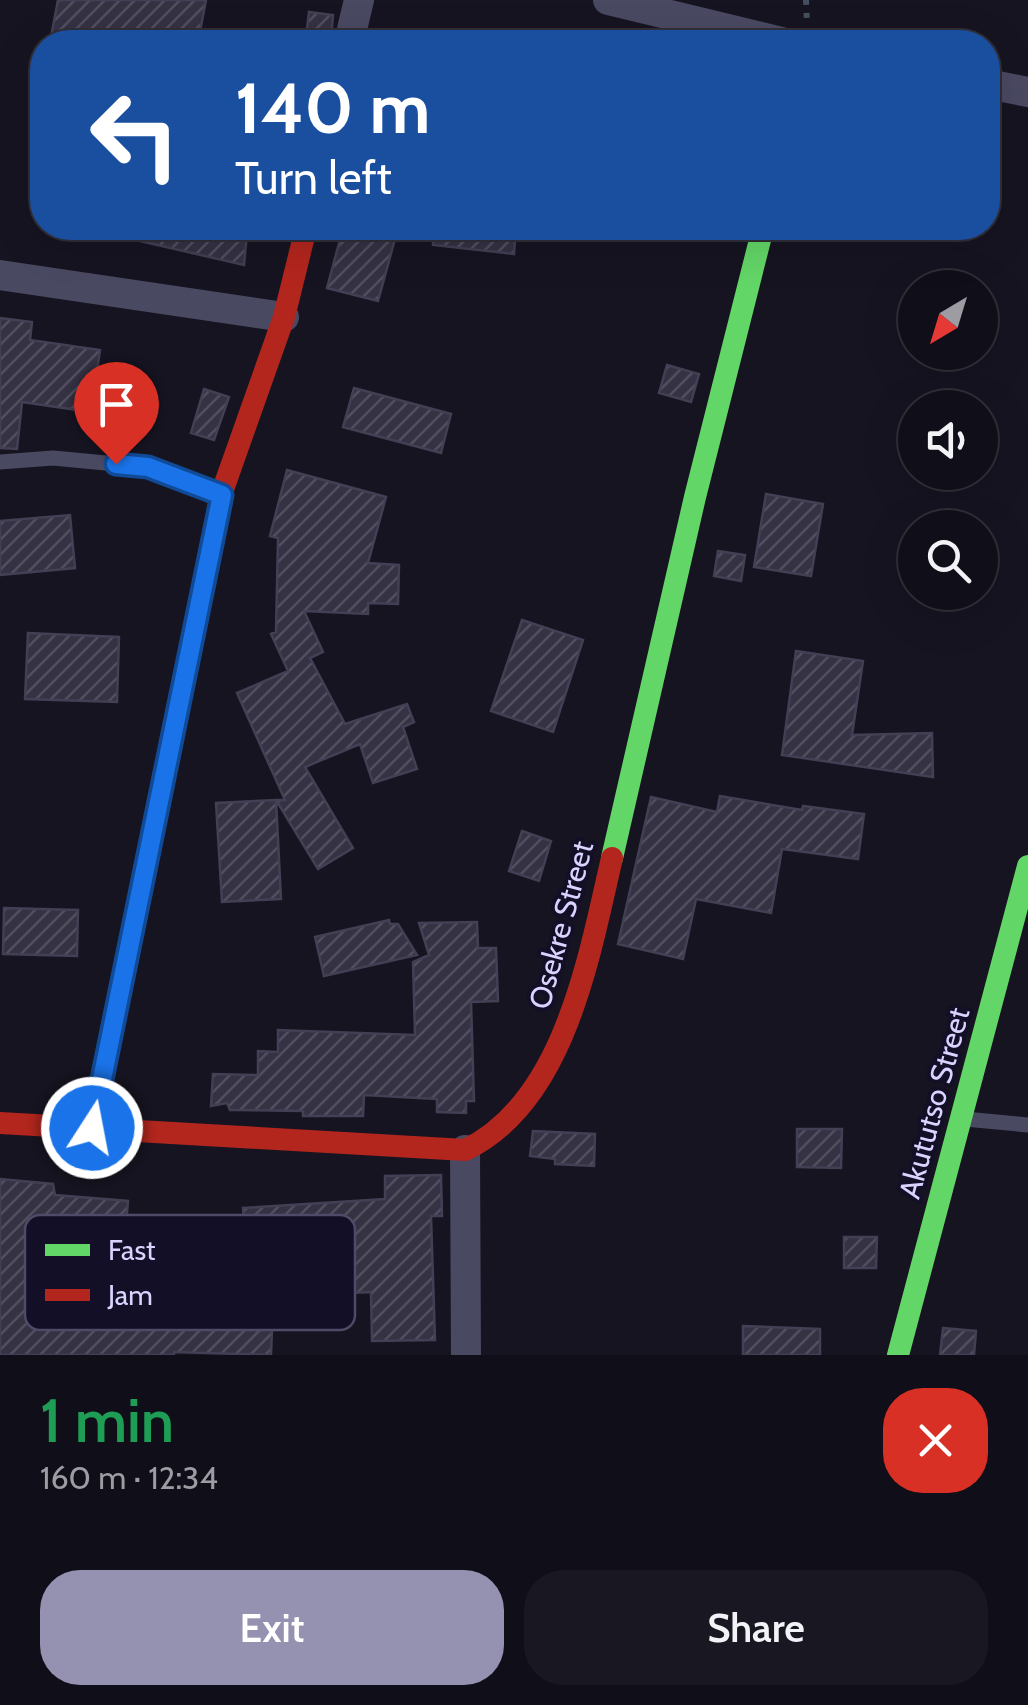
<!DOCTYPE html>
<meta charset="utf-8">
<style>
:root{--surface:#100f19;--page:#191822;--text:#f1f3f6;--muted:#9c9ca2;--line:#302f38;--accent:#9591b1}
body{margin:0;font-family:Cabin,sans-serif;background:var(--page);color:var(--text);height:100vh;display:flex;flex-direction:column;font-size:38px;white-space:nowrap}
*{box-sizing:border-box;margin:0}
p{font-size:32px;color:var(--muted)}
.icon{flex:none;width:55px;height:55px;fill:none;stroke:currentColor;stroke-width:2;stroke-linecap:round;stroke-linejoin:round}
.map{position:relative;height:1355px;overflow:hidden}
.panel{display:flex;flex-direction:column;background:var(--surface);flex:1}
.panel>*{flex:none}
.banner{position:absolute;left:30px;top:30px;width:970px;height:210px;border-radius:40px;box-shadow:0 10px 40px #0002,0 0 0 2px var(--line);background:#1a4fa0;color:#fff;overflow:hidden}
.needle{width:65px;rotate:218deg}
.fabs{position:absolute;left:898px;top:270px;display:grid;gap:20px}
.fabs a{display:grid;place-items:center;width:100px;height:100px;border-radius:50%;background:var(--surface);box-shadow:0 10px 40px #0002,0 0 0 2px var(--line);font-size:50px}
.pin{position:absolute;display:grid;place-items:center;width:85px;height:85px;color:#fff;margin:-102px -42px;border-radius:50% 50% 50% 0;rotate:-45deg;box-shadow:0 0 10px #0007}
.pin .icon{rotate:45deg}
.me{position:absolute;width:110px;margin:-55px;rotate:11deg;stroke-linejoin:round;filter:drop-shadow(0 0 8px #0008)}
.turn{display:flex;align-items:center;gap:35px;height:210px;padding:0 40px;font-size:45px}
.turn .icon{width:130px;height:130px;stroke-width:2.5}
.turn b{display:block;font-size:70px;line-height:85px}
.round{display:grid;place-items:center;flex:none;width:105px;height:105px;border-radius:40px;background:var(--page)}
.head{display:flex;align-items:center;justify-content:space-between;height:170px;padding:0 40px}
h1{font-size:60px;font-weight:600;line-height:75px;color:#1e9e55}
.action{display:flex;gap:20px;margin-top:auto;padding:20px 40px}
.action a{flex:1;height:115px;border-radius:40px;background:var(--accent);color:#fff;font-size:40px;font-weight:600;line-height:115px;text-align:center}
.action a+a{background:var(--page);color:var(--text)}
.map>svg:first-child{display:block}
</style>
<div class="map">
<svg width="1028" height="1355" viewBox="0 0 1028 1355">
<defs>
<pattern id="building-hatch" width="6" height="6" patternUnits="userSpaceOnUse" patternTransform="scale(2.5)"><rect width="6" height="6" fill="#343243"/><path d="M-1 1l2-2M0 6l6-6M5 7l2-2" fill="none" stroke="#514f5f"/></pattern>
</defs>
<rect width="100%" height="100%" fill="#161421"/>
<path fill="url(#building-hatch)" stroke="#433f54" stroke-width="2.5" d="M 58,0 L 206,0 L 198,42 L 50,42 Z
M 309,12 L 333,15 L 331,40 L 306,37 Z
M 128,228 L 199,228 L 247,233 L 244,265 L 127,238 Z
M 343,228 L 398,228 L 378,301 L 327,288 Z
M 434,228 L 516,228 L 514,254 L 433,245 Z
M 0,318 L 32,322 L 30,340 L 100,350 L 91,412 L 22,402 L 17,449 L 0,448 Z
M 667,365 L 699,374 L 691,402 L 659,393 Z
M 354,388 L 451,414 L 441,453 L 343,427 Z
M 204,389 L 229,397 L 214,440 L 191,433 Z
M 287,470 L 386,497 L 368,563 L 399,565 L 398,604 L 368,603 L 368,614 L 304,611 L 323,652 L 310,658 L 345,724 L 407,704 L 414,722 L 403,727 L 417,769 L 373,783 L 360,744 L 305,767 L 353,848 L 318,869 L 276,800 L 285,800 L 237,693 L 288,671 L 271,634 L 276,632 L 278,538 L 270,536 Z
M 766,494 L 823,504 L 811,576 L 754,567 Z
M 70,515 L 75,568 L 0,575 L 0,521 Z
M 718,551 L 745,555 L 741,581 L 714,576 Z
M 522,620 L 583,640 L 553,732 L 491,711 Z
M 28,633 L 119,637 L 117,702 L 25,699 Z
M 796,651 L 863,661 L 852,735 L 932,733 L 933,777 L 782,755 Z
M 720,796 L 802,810 L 803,806 L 864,814 L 858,859 L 782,849 L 771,913 L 696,899 L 683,959 L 618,944 L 651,797 L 717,812 Z
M 276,800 L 281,899 L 222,902 L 216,803 Z
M 522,831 L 551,841 L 539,881 L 509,871 Z
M 4,908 L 78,910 L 77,956 L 3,954 Z
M 389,920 L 390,924 L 398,924 L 417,955 L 324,976 L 315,937 Z
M 477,922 L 478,948 L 496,948 L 498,1001 L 471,1002 L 474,1101 L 466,1101 L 466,1113 L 437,1112 L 437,1099 L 364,1095 L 363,1116 L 303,1116 L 303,1111 L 230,1110 L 227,1103 L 211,1106 L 213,1074 L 258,1075 L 258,1051 L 278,1052 L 278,1030 L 415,1035 L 413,962 L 429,955 L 419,923 Z
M 797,1129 L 842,1129 L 841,1168 L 797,1167 Z
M 533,1131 L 595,1134 L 594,1166 L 555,1164 L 555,1159 L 530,1156 Z
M 441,1175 L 442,1216 L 431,1216 L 435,1340 L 372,1341 L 371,1292 L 296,1296 L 296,1302 L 273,1303 L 271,1355 L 174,1352 L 174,1355 L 0,1355 L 0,1179 L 53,1184 L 55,1195 L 128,1201 L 124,1250 L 160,1252 L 159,1260 L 247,1263 L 243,1208 L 385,1199 L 385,1176 Z
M 844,1237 L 877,1237 L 876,1268 L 844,1268 Z
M 743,1326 L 820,1329 L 820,1355 L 743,1355 Z
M 943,1328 L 976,1331 L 974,1355 L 940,1355 Z"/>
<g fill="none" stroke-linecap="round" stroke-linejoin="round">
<path stroke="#44505f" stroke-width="6" stroke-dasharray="5 8" stroke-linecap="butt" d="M 806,0 L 807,24"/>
<path stroke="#4a4962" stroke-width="15" d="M 0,462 L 53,458 L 148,467 L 218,494
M 965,1119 L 1028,1125"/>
<path stroke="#4a4962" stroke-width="30" d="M 608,0 L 782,42
M 349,42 L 359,0
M 988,84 L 1028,92
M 0,275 L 284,317
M 465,1150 L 466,1355"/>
<path stroke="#63d668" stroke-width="22" d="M 612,858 L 695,497 L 763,228
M 898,1355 L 1028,866"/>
<path stroke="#b3261e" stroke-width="22" d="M 0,1123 L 465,1150 C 565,1102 589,956 612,858
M 92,1128 L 221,495 L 284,317 L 306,228"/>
</g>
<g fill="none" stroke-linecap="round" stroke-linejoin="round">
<defs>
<path id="route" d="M 92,1128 L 222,495 L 148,467 L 116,464"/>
</defs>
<use href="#route" stroke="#114b97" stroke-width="25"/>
<use href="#route" stroke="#1a73e8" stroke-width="18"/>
</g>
<g text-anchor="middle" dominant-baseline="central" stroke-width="8" stroke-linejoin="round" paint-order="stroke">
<g font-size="30" fill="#d9d4ff" stroke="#130f26">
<text transform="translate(561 925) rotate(-75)">Osekre Street</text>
<text transform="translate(934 1103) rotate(-75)">Akututso Street</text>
</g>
</g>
<rect x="25" y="1215" width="330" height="115" rx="15" fill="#130f26" stroke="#4e4a67" stroke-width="2.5"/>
<rect x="45" y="1244" width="45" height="12" fill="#63d668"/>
<rect x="45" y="1289" width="45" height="12" fill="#b3261e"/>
<g font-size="28" fill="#d9d4ff">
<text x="108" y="1260">Fast</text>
<text x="108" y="1305">Jam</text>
</g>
</svg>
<div class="fabs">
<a><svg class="needle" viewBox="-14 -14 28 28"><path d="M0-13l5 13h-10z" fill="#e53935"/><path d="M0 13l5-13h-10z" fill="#9c9ca2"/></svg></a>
<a><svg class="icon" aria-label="sound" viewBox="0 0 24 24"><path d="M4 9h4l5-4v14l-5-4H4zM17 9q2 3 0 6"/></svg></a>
<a><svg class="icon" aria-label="search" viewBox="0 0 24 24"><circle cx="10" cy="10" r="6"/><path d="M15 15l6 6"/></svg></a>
</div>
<div class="pin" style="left:116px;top:464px;background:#d93025"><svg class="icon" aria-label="arrive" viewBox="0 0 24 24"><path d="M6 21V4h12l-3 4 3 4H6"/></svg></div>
<svg class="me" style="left:92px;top:1128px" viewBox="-20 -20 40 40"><circle r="17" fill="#1a73e8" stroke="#fff" stroke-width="3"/><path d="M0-11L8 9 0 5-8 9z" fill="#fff"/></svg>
<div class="banner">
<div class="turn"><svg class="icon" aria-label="left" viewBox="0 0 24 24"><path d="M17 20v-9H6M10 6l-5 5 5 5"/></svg><div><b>140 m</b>Turn left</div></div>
</div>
</div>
<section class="panel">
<div class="head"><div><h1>1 min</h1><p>160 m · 12:34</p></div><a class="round" style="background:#d93025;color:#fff"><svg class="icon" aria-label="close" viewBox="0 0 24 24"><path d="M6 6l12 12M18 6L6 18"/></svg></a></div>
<div class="action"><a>Exit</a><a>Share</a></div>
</section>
